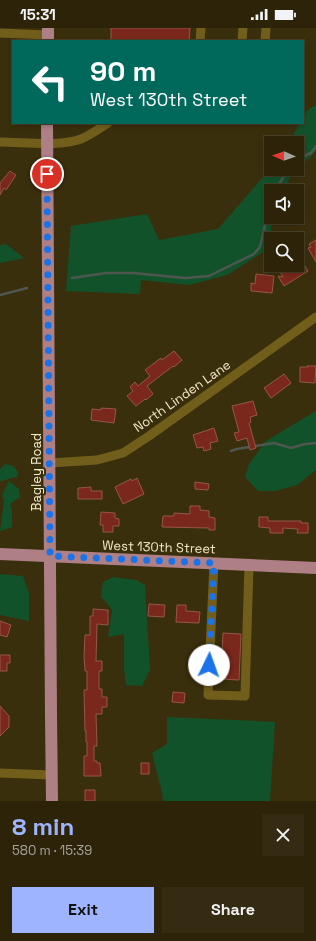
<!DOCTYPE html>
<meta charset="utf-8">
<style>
:root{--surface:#2c2309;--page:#342b12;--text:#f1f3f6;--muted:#a6a49c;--line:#48402a;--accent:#9eb4fd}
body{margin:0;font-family:"Space Grotesk",sans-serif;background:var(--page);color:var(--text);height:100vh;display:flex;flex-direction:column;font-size:15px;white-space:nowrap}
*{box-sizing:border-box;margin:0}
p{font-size:13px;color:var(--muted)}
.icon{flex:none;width:22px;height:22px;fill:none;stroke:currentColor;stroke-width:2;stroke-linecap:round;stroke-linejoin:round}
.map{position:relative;height:773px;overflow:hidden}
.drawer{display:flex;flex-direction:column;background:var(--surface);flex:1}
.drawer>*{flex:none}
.banner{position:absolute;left:12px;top:12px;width:292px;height:84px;border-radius:0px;box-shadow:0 2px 6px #0003,0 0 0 1px var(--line);background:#00695c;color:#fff;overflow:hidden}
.needle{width:26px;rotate:272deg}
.buttons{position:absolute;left:264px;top:108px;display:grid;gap:8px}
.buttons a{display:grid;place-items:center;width:40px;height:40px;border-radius:0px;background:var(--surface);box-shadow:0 2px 6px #0003,0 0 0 1px var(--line);font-size:20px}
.pin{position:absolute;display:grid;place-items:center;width:34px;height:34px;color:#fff;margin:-17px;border:2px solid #fff;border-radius:50%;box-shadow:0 1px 4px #0007}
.me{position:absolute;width:44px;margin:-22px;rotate:3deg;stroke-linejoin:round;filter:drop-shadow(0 0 3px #0008)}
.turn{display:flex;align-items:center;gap:14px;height:84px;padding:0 12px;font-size:18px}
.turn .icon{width:52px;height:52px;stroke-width:2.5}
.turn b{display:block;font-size:28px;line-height:34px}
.round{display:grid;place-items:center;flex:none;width:42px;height:42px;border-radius:0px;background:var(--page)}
.overview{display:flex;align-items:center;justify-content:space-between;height:68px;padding:0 12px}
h1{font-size:24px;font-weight:600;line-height:30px;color:var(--accent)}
.primary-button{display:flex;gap:8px;margin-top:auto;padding:8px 12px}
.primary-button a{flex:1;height:46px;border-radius:0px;background:var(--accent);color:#111;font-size:16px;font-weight:600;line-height:46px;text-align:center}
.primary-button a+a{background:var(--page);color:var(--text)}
.status{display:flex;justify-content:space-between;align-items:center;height:28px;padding:0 20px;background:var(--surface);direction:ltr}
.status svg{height:11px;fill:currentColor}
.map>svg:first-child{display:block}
</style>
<div class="status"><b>15:31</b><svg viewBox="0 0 49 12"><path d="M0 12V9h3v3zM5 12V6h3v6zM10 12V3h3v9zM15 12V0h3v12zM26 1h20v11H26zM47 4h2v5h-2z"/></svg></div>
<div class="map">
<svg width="316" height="773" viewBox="0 0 316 773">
<rect width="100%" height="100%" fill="#3a2f0c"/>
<path fill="#12522a" d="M 316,77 L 316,122 L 313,126 L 291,148 L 283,163 L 271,163 L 272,189 L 270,213 L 263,224 L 227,247 L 189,257 L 141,252 L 140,266 L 66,263 L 71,198 L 147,186 L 159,212 L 218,201 L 271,140 L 271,141 L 297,141 L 297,115 L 289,115 L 300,95 L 303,95 C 303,85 308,81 316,77 Z
M 6,216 L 24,230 L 0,235 L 0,217 Z
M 316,383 L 316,442 L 297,457 L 275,463 L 258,463 L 245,449 L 249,436 L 266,413 Z
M 5,436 L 13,438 L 18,444 L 17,449 C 11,449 6,453 0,453 L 0,441 Z
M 9,453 L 19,461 L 20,469 L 10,476 L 12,481 L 12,499 L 0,503 L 4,473 L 2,467 Z
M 0,546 L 23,548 L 29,565 L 29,593 L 0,587 Z
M 113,549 L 136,552 L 145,557 L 150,642 L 142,658 L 126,657 L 124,641 L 124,606 L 108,609 L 112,582 L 106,574 L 101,569 L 103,554 Z
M 167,689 L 275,694 L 270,773 L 163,773 L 162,764 L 152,725 L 167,716 Z"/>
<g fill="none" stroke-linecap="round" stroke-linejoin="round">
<path stroke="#4e574f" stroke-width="2.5" d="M 297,131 L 311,125 L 316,118
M 275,163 L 288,141
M 72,250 L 106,245 L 133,245 L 185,250 L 209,248 L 254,226 L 260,219 L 271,171
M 0,267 L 27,260
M 231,423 L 237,421 L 274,415 L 291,420 L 305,416 L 316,415"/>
</g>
<path fill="#7b281c" stroke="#96564a" d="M 111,0 L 190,0 L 189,13 L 111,13 Z
M 10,143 L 16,147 L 6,162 L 4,160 L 0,167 L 0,155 Z
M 316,212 L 316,234 L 308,220 L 311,219 L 309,216 Z
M 297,225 L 308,243 L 284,258 L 278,248 L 283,249 L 278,240 L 282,237 L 297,237 Z
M 256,246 L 274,248 L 272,265 L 251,263 L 251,255 L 255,256 Z
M 174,323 L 182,332 L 174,339 L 173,338 L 147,358 L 153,366 L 146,372 L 145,371 L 136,378 L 127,368 L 133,363 L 130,359 L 135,354 L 138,358 L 150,348 L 145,342 L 161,330 L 162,332 Z
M 307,338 L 316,338 L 315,355 L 300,354 L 300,339 L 308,339 Z
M 284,346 L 291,355 L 271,370 L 264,360 Z
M 253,373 L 257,387 L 250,389 L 251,394 L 249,395 L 256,420 L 250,422 L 247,410 L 237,413 L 234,405 L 239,404 L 232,378 Z
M 101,380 L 116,381 L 114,395 L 91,392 L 92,381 L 101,382 Z
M 214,400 L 218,413 L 210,415 L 211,421 L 204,423 L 203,419 L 197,420 L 193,407 Z
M 137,450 L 144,466 L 123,476 L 115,459 L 131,451 L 132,453 Z
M 195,454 L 209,456 L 208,462 L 195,461 Z
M 91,459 L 91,463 L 102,463 L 102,471 L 78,471 L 78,460 Z
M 190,478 L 200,478 L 200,482 L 209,483 L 209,489 L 215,490 L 215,502 L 209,502 L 209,500 L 162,499 L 163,488 L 174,488 L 174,485 L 190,486 Z
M 101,484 L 115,485 L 115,490 L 119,491 L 119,498 L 113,498 L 113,504 L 103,504 L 103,497 L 100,497 Z
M 259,489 L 268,489 L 268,493 L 301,493 L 301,495 L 308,495 L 308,505 L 297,505 L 298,501 L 283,500 L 283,505 L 270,505 L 270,500 L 259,499 Z
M 149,576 L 165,577 L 164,589 L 148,588 Z
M 177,577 L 186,577 L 186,583 L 200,584 L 199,595 L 176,594 Z
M 93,581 L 108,582 L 108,597 L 97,596 L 96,633 L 102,633 L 102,643 L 99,643 L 99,661 L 102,661 L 102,669 L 107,669 L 107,679 L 102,679 L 102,686 L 96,686 L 97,718 L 94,718 L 94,733 L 97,733 L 97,735 L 100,735 L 101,748 L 84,748 L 84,728 L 87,728 L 87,714 L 86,714 L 86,703 L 85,703 L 84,662 L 87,662 L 87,643 L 85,643 L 84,628 L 85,607 L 90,607 L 90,588 L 93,588 Z
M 0,593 L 11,597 L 7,609 L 0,607 Z
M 223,605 L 241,606 L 239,652 L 221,651 Z
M 0,627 L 10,627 L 10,635 L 7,635 L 7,643 L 0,643 Z
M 173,664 L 185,665 L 184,675 L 172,674 Z
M 0,678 L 9,688 L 9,699 L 0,708 Z
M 141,735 L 149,735 L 149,746 L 141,746 Z
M 85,762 L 95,762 L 95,773 L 85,773 Z"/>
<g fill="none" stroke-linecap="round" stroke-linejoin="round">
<path stroke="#725e1b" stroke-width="9" d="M 0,5 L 48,7
M 200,13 L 201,0
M 242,13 L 243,0
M 265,13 L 266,0
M 0,114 C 23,114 60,119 81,111 C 91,107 100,100 108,95
M 50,435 L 97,432 L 123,425 L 149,408 L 316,289
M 214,535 L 208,667 L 245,668 L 249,537
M 0,745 L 52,747"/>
<path stroke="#ae8086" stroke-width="12" d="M 48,13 L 48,0
M 47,95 L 51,687 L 52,773
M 0,526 L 316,540"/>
</g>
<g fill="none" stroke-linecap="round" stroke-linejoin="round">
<path stroke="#1a73e8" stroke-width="7" stroke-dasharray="0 12.6" d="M 47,146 L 50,528 L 214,535 L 209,637"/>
</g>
<g text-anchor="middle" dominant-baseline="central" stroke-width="4" stroke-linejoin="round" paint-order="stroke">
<g font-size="13" fill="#f2e7c7" stroke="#3a2f0c">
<text transform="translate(182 368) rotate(-35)">North Linden Lane</text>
<text transform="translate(36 444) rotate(-90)">Bagley Road</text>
<text transform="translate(159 519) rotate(2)">West 130th Street</text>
</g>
</g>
</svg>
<div class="buttons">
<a><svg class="needle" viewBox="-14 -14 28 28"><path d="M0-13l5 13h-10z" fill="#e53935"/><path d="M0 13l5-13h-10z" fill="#a6a49c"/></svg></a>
<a><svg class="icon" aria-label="sound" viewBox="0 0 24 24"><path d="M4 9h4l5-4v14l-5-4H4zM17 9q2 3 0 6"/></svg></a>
<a><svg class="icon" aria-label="search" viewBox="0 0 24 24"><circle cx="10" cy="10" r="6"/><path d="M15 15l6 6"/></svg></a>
</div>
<div class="pin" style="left:47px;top:146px;background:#d93025"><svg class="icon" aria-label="arrive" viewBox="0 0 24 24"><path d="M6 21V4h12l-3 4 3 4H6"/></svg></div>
<svg class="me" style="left:209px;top:637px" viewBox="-20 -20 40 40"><circle r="19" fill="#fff"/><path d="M0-13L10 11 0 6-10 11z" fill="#1a73e8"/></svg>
<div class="banner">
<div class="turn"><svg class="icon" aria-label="left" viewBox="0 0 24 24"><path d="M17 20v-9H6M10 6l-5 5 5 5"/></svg><div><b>90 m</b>West 130th Street</div></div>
</div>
</div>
<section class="drawer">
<div class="overview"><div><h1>8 min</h1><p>580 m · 15:39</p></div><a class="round"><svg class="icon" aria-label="close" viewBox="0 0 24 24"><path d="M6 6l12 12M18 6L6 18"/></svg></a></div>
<div class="primary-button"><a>Exit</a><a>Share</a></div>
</section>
